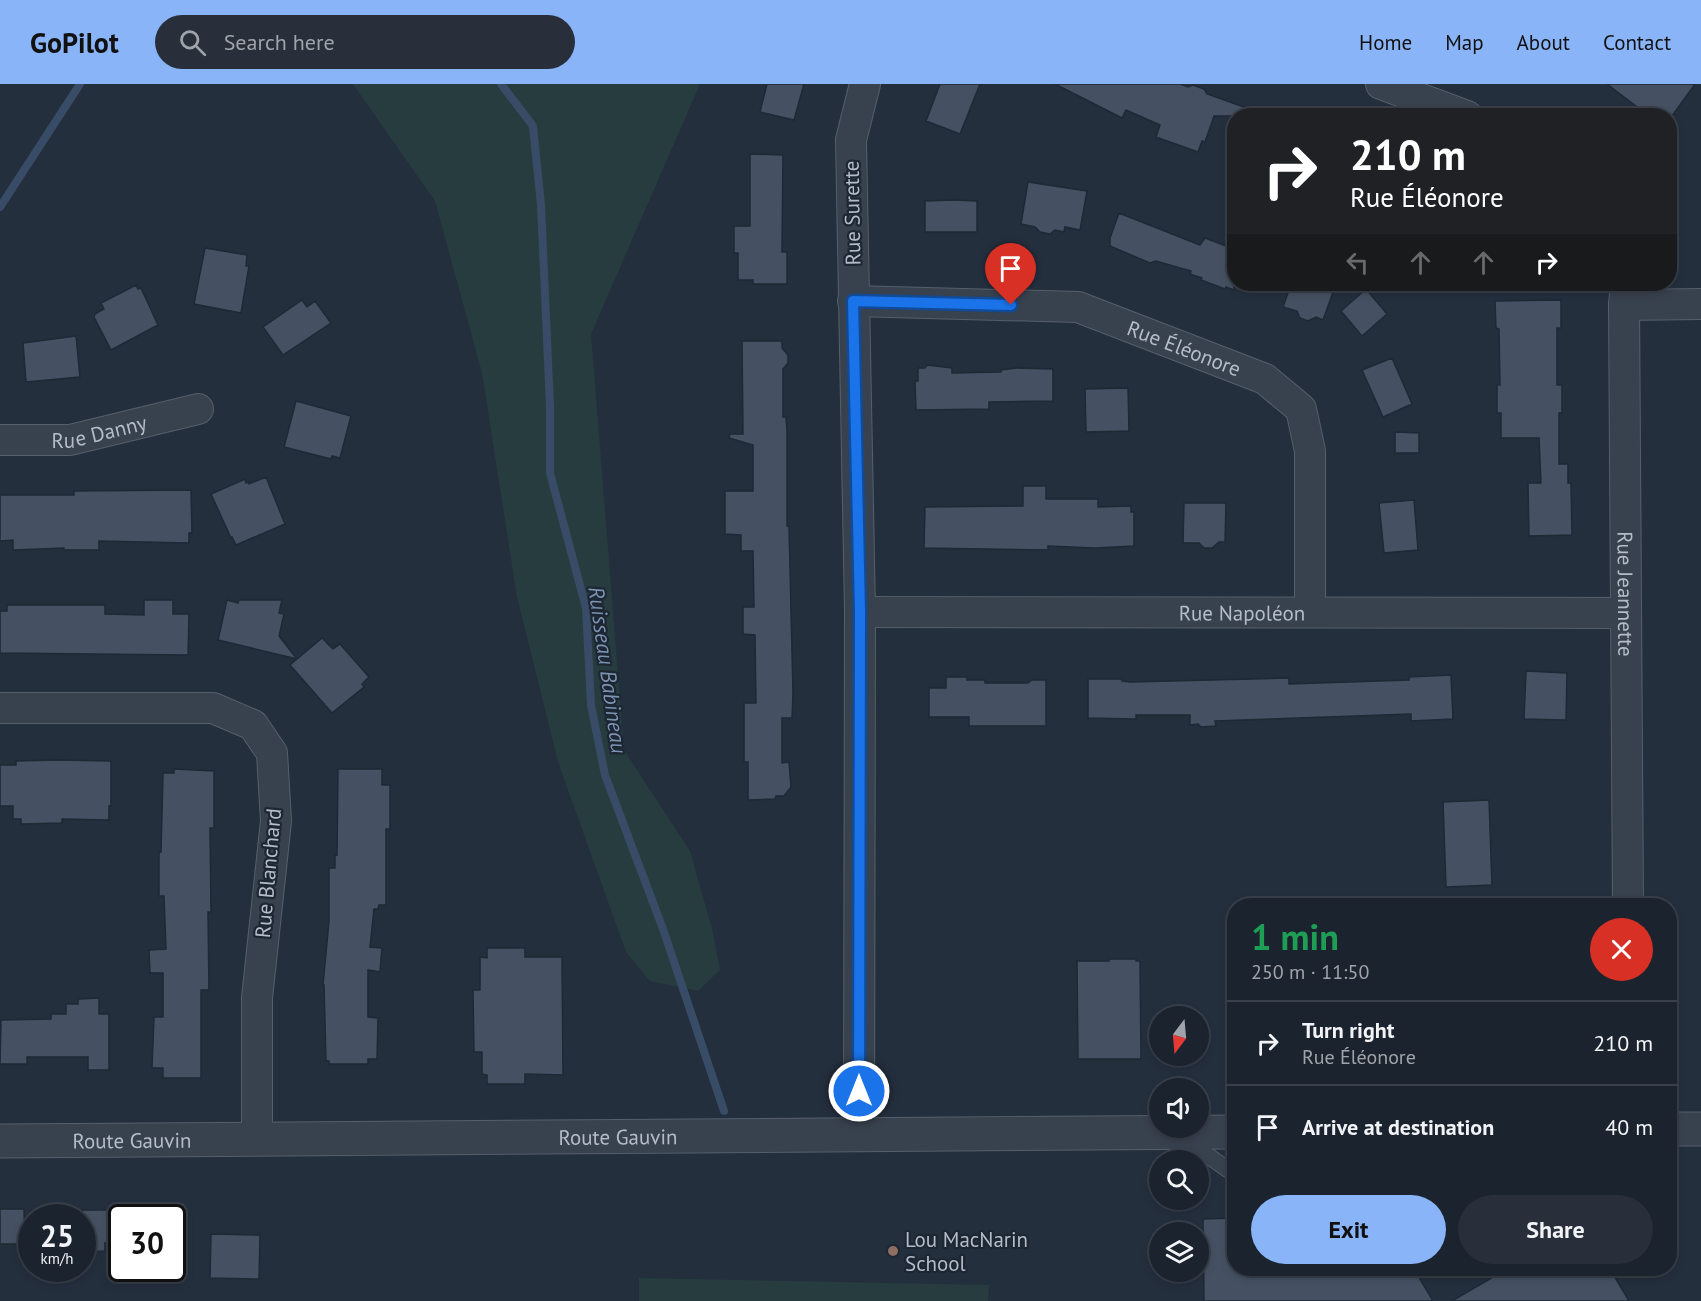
<!DOCTYPE html>
<meta charset="utf-8">
<style>
:root{--surface:#1b232e;--page:#282f3a;--text:#f1f3f6;--muted:#a0a4aa;--line:#39404a;--accent:#8ab4f8}
body{margin:0;font-family:"PT Sans",sans-serif;background:var(--page);color:var(--text);height:100vh;display:flex;flex-direction:column;font-size:22px;white-space:nowrap}
*{box-sizing:border-box;margin:0}
p{font-size:20px;color:var(--muted)}
.icon{flex:none;width:33px;height:33px;fill:none;stroke:currentColor;stroke-width:2;stroke-linecap:round;stroke-linejoin:round}
.map{position:relative;flex:1;overflow:hidden}
.details{position:absolute;left:1227px;top:814px;width:450px;height:378px;display:flex;flex-direction:column;background:var(--surface);border-radius:24px;box-shadow:0 3px 9px #0003,0 0 0 2px var(--line)}
.details>*{flex:none}
.hud{position:absolute;left:1227px;top:24px;width:450px;height:183px;border-radius:24px;box-shadow:0 3px 9px #0003,0 0 0 2px var(--line);background:#202124;color:#fff;overflow:hidden}
.needle{width:39px;rotate:196deg}
.buttons{position:absolute;left:1149px;top:922px;display:grid;gap:12px}
.buttons a{display:grid;place-items:center;width:60px;height:60px;border-radius:50%;background:var(--surface);box-shadow:0 3px 9px #0003,0 0 0 2px var(--line);font-size:30px}
.speed{position:absolute;left:18px;top:1120px;display:flex;gap:12px;font-size:30px;font-weight:700;text-align:center}
.speed>*{display:grid;place-content:center;width:78px;height:78px;border-radius:50%;background:var(--surface);box-shadow:0 3px 9px #0003,0 0 0 2px var(--line);line-height:1}
.speed small{font-size:15px;font-weight:400}
.speed .limit{border:3px solid #111;border-radius:9px;background:#fff;color:#111}
.pin{position:absolute;display:grid;place-items:center;width:51px;height:51px;color:#fff;margin:-62px -26px;border-radius:50% 50% 50% 0;rotate:-45deg;box-shadow:0 0 6px #0007}
.pin .icon{rotate:45deg}
.me{position:absolute;width:66px;margin:-33px;rotate:0deg;stroke-linejoin:round;filter:drop-shadow(0 0 4px #0008)}
.turn{display:flex;align-items:center;gap:21px;height:126px;padding:0 24px;font-size:27px}
.turn .icon{width:78px;height:78px;stroke-width:2.5}
.turn b{display:block;font-size:42px;line-height:51px}
.lanes{display:flex;align-items:center;height:57px;padding:0 24px;background:#0003;justify-content:center;gap:30px;direction:ltr}
.lanes .off{opacity:.35}
.round{display:grid;place-items:center;flex:none;width:63px;height:63px;border-radius:32px;background:var(--page)}
.head{display:flex;align-items:center;justify-content:space-between;height:102px;padding:0 24px}
h1{font-size:36px;font-weight:600;line-height:45px;color:#1e9e55}
.cta{display:flex;gap:12px;margin-top:auto;padding:12px 24px}
.cta a{flex:1;height:69px;border-radius:36px;background:var(--accent);color:#111;font-size:24px;font-weight:600;line-height:69px;text-align:center}
.cta a+a{background:var(--page);color:var(--text)}
ul{padding:0;list-style:none}
li{display:flex;align-items:center;gap:18px;height:84px;padding:0 24px;border-top:2px solid var(--line)}
li div{flex:1}
li b{display:block;font-size:22px}
li em{font-style:normal}
header{display:flex;align-items:center;gap:36px;box-sizing:border-box;height:84px;padding:0 30px;background:var(--accent);color:#111}
header strong{font-size:28px}
nav{display:flex;gap:33px;margin-inline-start:auto;font-size:21px}
.search{width:420px;height:54px;background:var(--page);display:flex;align-items:center;gap:15px;box-sizing:border-box;padding:0 21px;border-radius:33px;color:var(--muted);font-size:22px}
.map>svg:first-child{display:block}
</style>
<header>
<strong>GoPilot</strong>
<div class="search"><svg class="icon" aria-label="search" viewBox="0 0 24 24"><circle cx="10" cy="10" r="6"/><path d="M15 15l6 6"/></svg>Search here</div>
<nav><a>Home</a><a>Map</a><a>About</a><a>Contact</a></nav>
</header>
<div class="map">
<svg width="1701" height="1217" viewBox="0 0 1701 1217">
<rect width="100%" height="100%" fill="#242f3e"/>
<path fill="#263c3f" d="M 353,0 L 700,0 L 591,250 L 624,666 L 690,767 L 712,845 L 720,886 L 698,907 L 650,897 L 626,868 L 558,678 L 517,513 L 482,289 L 435,117 Z
M 639,1194 L 989,1201 L 988,1217 L 639,1217 Z"/>
<g fill="none" stroke-linecap="round" stroke-linejoin="round">
<path stroke="#394c67" stroke-width="8" d="M 501,0 L 533,42 L 541,121 L 550,322 L 550,389 L 586,524 L 591,621 L 605,691 L 663,845 L 724,1027
M 0,123 L 80,0"/>
</g>
<path fill="#455162" stroke="#1f2835" stroke-width="1.5" d="M 767,0 L 804,0 L 794,36 L 760,28 Z
M 940,0 L 980,0 L 960,50 L 926,37 Z
M 1055,0 L 1180,0 L 1188,3 L 1193,1 L 1204,5 L 1207,10 L 1258,28 L 1258,32 L 1214,32 L 1205,58 L 1202,57 L 1198,68 L 1156,53 L 1160,41 L 1126,26 L 1122,34 Z
M 1607,0 L 1695,0 L 1672,32 L 1649,32 Z
M 750,70 L 783,71 L 782,168 L 787,168 L 787,200 L 753,200 L 753,196 L 738,196 L 738,169 L 734,169 L 734,142 L 750,142 Z
M 1028,98 L 1087,107 L 1080,146 L 1065,143 L 1064,148 L 1055,146 L 1050,150 L 1040,148 L 1035,143 L 1021,140 Z
M 953,116 L 977,117 L 977,148 L 925,148 L 925,117 Z
M 1119,129 L 1200,161 L 1205,154 L 1234,165 L 1234,206 L 1226,203 L 1225,205 L 1201,196 L 1202,194 L 1190,190 L 1191,187 L 1156,177 L 1150,179 L 1110,162 L 1110,154 Z
M 205,164 L 247,171 L 246,182 L 249,182 L 241,229 L 194,220 Z
M 1291,200 L 1336,200 L 1323,236 L 1316,233 L 1308,237 L 1300,234 L 1297,227 L 1283,223 Z
M 136,201 L 138,205 L 141,204 L 158,241 L 111,266 L 94,233 L 95,230 L 104,225 L 101,219 Z
M 1366,205 L 1387,230 L 1362,252 L 1341,227 Z
M 302,216 L 307,223 L 315,217 L 331,239 L 283,271 L 263,243 Z
M 1561,216 L 1561,244 L 1557,244 L 1557,301 L 1562,301 L 1562,329 L 1559,329 L 1559,380 L 1568,380 L 1568,399 L 1571,399 L 1572,451 L 1529,452 L 1528,399 L 1541,399 L 1539,354 L 1501,354 L 1501,329 L 1497,329 L 1497,301 L 1500,301 L 1499,245 L 1496,244 L 1495,217 Z
M 76,252 L 80,293 L 26,298 L 23,259 Z
M 742,257 L 782,257 L 782,264 L 788,271 L 788,279 L 783,285 L 783,333 L 786,333 L 787,348 L 787,442 L 789,442 L 793,610 L 792,634 L 782,634 L 782,679 L 789,678 L 791,703 L 784,712 L 776,712 L 775,715 L 748,716 L 748,678 L 744,678 L 744,619 L 756,619 L 755,551 L 743,550 L 743,523 L 754,523 L 753,467 L 741,467 L 741,451 L 725,450 L 725,407 L 753,407 L 753,361 L 729,354 L 730,350 L 743,350 Z
M 1392,274 L 1412,320 L 1383,333 L 1362,286 Z
M 927,281 L 952,284 L 952,289 L 1001,288 L 1001,286 L 1016,284 L 1053,285 L 1053,317 L 989,318 L 989,325 L 916,326 L 915,297 L 918,297 L 918,284 L 925,284 Z
M 1128,304 L 1129,347 L 1086,348 L 1085,305 Z
M 296,317 L 351,332 L 340,374 L 332,372 L 331,375 L 284,363 Z
M 1395,348 L 1419,349 L 1419,369 L 1395,369 Z
M 266,393 L 285,440 L 236,461 L 232,453 L 231,454 L 211,410 L 245,395 L 246,399 L 249,398 L 249,400 Z
M 1023,402 L 1046,402 L 1046,415 L 1098,415 L 1098,423 L 1131,422 L 1131,428 L 1134,428 L 1134,462 L 1095,464 L 1048,462 L 1048,466 L 924,464 L 925,423 L 1023,422 Z
M 191,406 L 192,449 L 189,449 L 189,459 L 99,457 L 99,466 L 64,466 L 64,464 L 13,466 L 13,456 L 0,457 L 0,411 L 74,411 L 74,407 Z
M 1414,416 L 1418,466 L 1384,469 L 1379,419 Z
M 1184,419 L 1226,419 L 1225,458 L 1219,458 L 1212,464 L 1204,464 L 1199,459 L 1183,459 Z
M 144,516 L 173,516 L 173,530 L 189,530 L 188,571 L 0,569 L 0,527 L 7,527 L 7,521 L 105,521 L 105,530 L 144,531 Z
M 227,516 L 238,519 L 239,516 L 282,516 L 279,529 L 284,530 L 279,552 L 297,575 L 322,554 L 333,565 L 340,560 L 369,593 L 362,600 L 364,603 L 332,629 L 290,581 L 297,575 L 218,556 Z
M 1526,587 L 1567,589 L 1566,636 L 1524,635 Z
M 1451,591 L 1453,635 L 1411,637 L 1411,630 L 1215,637 L 1216,642 L 1201,643 L 1198,640 L 1190,641 L 1190,631 L 1136,631 L 1136,635 L 1088,634 L 1088,595 L 1122,595 L 1122,597 L 1131,598 L 1289,594 L 1289,600 L 1409,596 L 1409,593 Z
M 946,593 L 967,593 L 967,596 L 985,596 L 985,599 L 1028,599 L 1032,596 L 1046,596 L 1046,642 L 969,642 L 969,633 L 929,633 L 929,604 L 946,604 Z
M 56,676 L 111,677 L 111,722 L 109,722 L 109,736 L 62,735 L 62,739 L 21,740 L 21,735 L 13,735 L 13,722 L 0,722 L 0,681 L 16,681 L 16,677 Z
M 174,685 L 214,687 L 214,744 L 210,744 L 211,828 L 208,828 L 209,906 L 201,906 L 201,994 L 163,994 L 163,984 L 152,984 L 154,933 L 163,933 L 163,889 L 150,889 L 149,866 L 166,865 L 164,812 L 159,812 L 159,768 L 161,768 L 163,689 L 174,689 Z
M 338,685 L 382,685 L 382,701 L 390,701 L 390,745 L 386,745 L 386,821 L 379,821 L 378,825 L 374,825 L 370,863 L 382,864 L 380,888 L 368,886 L 368,933 L 378,934 L 377,975 L 368,975 L 368,980 L 329,980 L 329,977 L 326,977 L 324,901 L 323,901 L 329,837 L 329,784 L 335,784 L 335,770 L 337,771 Z
M 1489,716 L 1492,801 L 1446,803 L 1443,718 Z
M 487,864 L 525,864 L 525,873 L 562,873 L 563,991 L 525,990 L 525,1000 L 487,1000 L 487,991 L 482,990 L 482,968 L 474,968 L 473,906 L 480,906 L 480,873 L 487,874 Z
M 1109,875 L 1136,875 L 1136,877 L 1140,877 L 1141,975 L 1078,975 L 1077,877 L 1109,877 Z
M 99,914 L 99,930 L 109,930 L 109,986 L 88,986 L 88,973 L 27,973 L 27,980 L 0,980 L 1,936 L 51,935 L 51,930 L 66,930 L 66,920 L 78,920 L 78,915 Z
M 0,1125 L 24,1125 L 25,1160 L 0,1160 Z
M 82,1126 L 114,1126 L 114,1158 L 105,1159 L 105,1167 L 84,1168 Z
M 1234,1134 L 1234,1185 L 1414,1185 L 1433,1217 L 1204,1217 L 1203,1135 Z
M 211,1150 L 260,1151 L 259,1195 L 210,1194 Z
M 1507,1185 L 1610,1185 L 1629,1217 L 1452,1217 Z"/>
<g fill="none" stroke-linecap="round" stroke-linejoin="round">
<defs>
<path id="service" d="M 1183,1054 L 1234,1090"/>
<g id="minor">
<path d="M 1381,0 L 1467,32"/>
<path id="s1" d="M 1626,200 L 1624,221 L 1628,822"/>
<path id="s2" d="M 853,217 L 1078,223 L 1265,295 L 1301,325 L 1310,367 L 1310,528"/>
<path d="M 1624,221 L 1701,220"/>
<path id="s3" d="M 0,356 L 70,356 L 198,325"/>
<path id="s4" d="M 860,528 L 1626,529"/>
<path d="M 0,624 L 213,624 L 253,641 L 272,669 L 276,737 L 257,914 L 257,1055"/>
<path d="M 859,1051 L 860,528 L 851,56 L 865,0"/>
</g>
<g id="tertiary">
<path d="M 1670,1045 L 1701,1045"/>
<path id="s5" d="M 0,1057 L 1234,1048"/>
</g>
</defs>
<use href="#service" stroke="#565f6c" stroke-width="17"/>
<use href="#minor" stroke="#565f6c" stroke-width="32"/>
<use href="#tertiary" stroke="#565f6c" stroke-width="35"/>
<use href="#service" stroke="#38414e" stroke-width="15"/>
<use href="#minor" stroke="#38414e" stroke-width="30"/>
<use href="#tertiary" stroke="#38414e" stroke-width="33"/>
</g>
<g fill="none" stroke-linecap="round" stroke-linejoin="round">
<defs>
<path id="route" d="M 859,1007 L 860,528 L 853,217 L 1011,221"/>
</defs>
<use href="#route" stroke="#114b97" stroke-width="15"/>
<use href="#route" stroke="#1a73e8" stroke-width="10"/>
</g>
<circle fill="#8d6e63" stroke="#1d2633" stroke-width="2" cx="893" cy="1167" r="6"/>
<g text-anchor="middle" dominant-baseline="central" stroke-width="4.5" stroke-linejoin="round" paint-order="stroke">
<g font-size="21" fill="#b4bcc9" stroke="#1d2633">
<text transform="translate(852 129) rotate(-91)">Rue Surette</text>
<text stroke="none"><textPath href="#s2" startOffset="339">Rue Éléonore</textPath></text>
<text stroke="none"><textPath href="#s3" startOffset="100">Rue Danny</textPath></text>
<text stroke="none"><textPath href="#s1" startOffset="310">Rue Jeannette</textPath></text>
<text stroke="none"><textPath href="#s4" startOffset="382">Rue Napoléon</textPath></text>
<text transform="translate(268 789) rotate(-85)">Rue Blanchard</text>
<text stroke="none"><textPath href="#s5" startOffset="618">Route Gauvin</textPath></text>
<text stroke="none"><textPath href="#s5" startOffset="132">Route Gauvin</textPath></text>
</g>
<g font-size="21" fill="#b4bcc9" stroke="#1d2633" text-anchor="start">
<text x="905" y="1155">Lou MacNarin<tspan x="905" dy="24">School</tspan></text>
</g>
<g font-size="22" font-style="italic" fill="#7c92b1" stroke="#1d2633">
<text transform="translate(608 586) rotate(82)">Ruisseau Babineau</text>
</g>
</g>
</svg>
<div class="buttons">
<a><svg class="needle" viewBox="-14 -14 28 28"><path d="M0-13l5 13h-10z" fill="#e53935"/><path d="M0 13l5-13h-10z" fill="#a0a4aa"/></svg></a>
<a><svg class="icon" aria-label="sound" viewBox="0 0 24 24"><path d="M4 9h4l5-4v14l-5-4H4zM17 9q2 3 0 6"/></svg></a>
<a><svg class="icon" aria-label="search" viewBox="0 0 24 24"><circle cx="10" cy="10" r="6"/><path d="M15 15l6 6"/></svg></a>
<a><svg class="icon" aria-label="layers" viewBox="0 0 24 24"><path d="M12 4l9 5-9 5-9-5zM3 14l9 5 9-5"/></svg></a>
</div>
<div class="speed"><div>25<small>km/h</small></div><div class="limit">30</div></div>
<div class="pin" style="left:1011px;top:221px;background:#d93025"><svg class="icon" aria-label="arrive" viewBox="0 0 24 24"><path d="M6 21V4h12l-3 4 3 4H6"/></svg></div>
<svg class="me" style="left:859px;top:1007px" viewBox="-20 -20 40 40"><circle r="17" fill="#1a73e8" stroke="#fff" stroke-width="3"/><path d="M0-11L8 9 0 5-8 9z" fill="#fff"/></svg>
<div class="hud">
<div class="turn"><svg class="icon" aria-label="right" viewBox="0 0 24 24"><path d="M7 20v-9h11M14 6l5 5-5 5"/></svg><div><b>210 m</b>Rue Éléonore</div></div>
<div class="lanes"><svg class="icon off" aria-label="left" viewBox="0 0 24 24"><path d="M17 20v-9H6M10 6l-5 5 5 5"/></svg><svg class="icon off" aria-label="ahead" viewBox="0 0 24 24"><path d="M12 20V5M6 11l6-6 6 6"/></svg><svg class="icon off" aria-label="ahead" viewBox="0 0 24 24"><path d="M12 20V5M6 11l6-6 6 6"/></svg><svg class="icon" aria-label="right" viewBox="0 0 24 24"><path d="M7 20v-9h11M14 6l5 5-5 5"/></svg></div>
</div>
<section class="details">
<div class="head"><div><h1>1 min</h1><p>250 m · 11:50</p></div><a class="round" style="background:#d93025;color:#fff"><svg class="icon" aria-label="close" viewBox="0 0 24 24"><path d="M6 6l12 12M18 6L6 18"/></svg></a></div>
<ul>
<li><svg class="icon" aria-label="right" viewBox="0 0 24 24"><path d="M7 20v-9h11M14 6l5 5-5 5"/></svg><div><b>Turn right</b><p>Rue Éléonore</p></div><em>210 m</em></li>
<li><svg class="icon" aria-label="arrive" viewBox="0 0 24 24"><path d="M6 21V4h12l-3 4 3 4H6"/></svg><div><b>Arrive at destination</b></div><em>40 m</em></li>
</ul>
<div class="cta"><a>Exit</a><a>Share</a></div>
</section>
</div>
